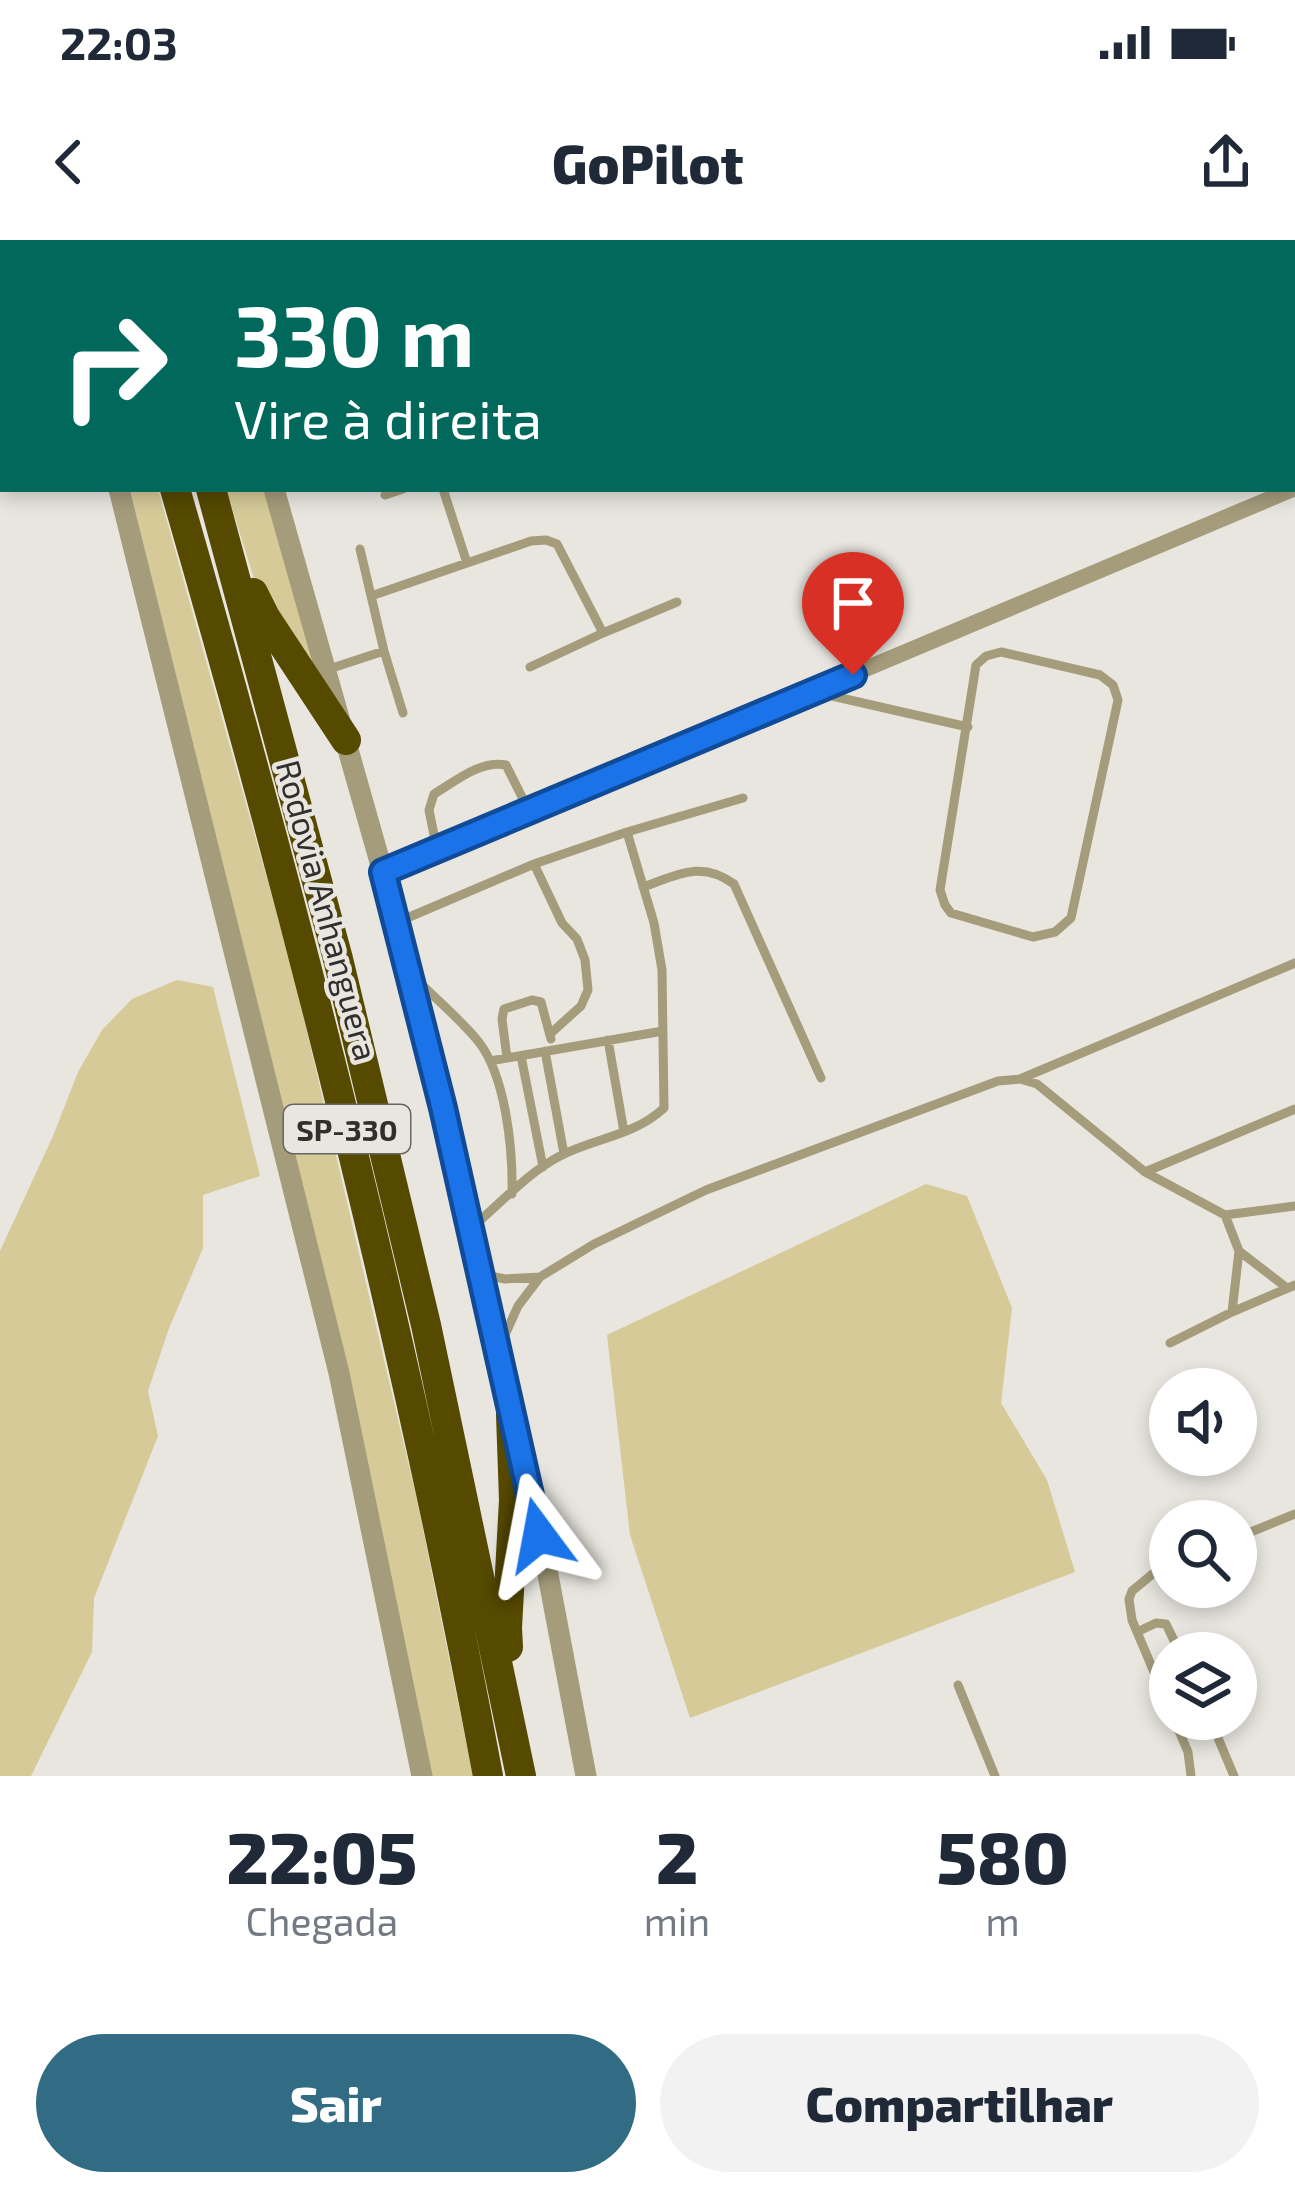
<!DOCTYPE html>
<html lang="pt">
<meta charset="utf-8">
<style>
:root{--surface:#fff;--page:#f2f2f3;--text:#1f2937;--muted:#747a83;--accent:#316c84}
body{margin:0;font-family:"Exo 2",sans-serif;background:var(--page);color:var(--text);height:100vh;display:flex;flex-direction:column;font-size:45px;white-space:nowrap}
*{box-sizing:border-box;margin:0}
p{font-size:39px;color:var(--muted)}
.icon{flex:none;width:66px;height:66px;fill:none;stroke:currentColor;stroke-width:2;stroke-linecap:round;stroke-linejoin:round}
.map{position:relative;height:1536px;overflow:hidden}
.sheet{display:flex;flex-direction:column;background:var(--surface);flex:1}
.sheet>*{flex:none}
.banner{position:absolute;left:0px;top:0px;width:1296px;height:252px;box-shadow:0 6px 18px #0003;background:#00695c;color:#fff;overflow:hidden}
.buttons{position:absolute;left:1149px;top:1128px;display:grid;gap:24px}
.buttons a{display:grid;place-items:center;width:108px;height:108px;border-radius:50%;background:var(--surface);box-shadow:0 6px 18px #0003;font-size:60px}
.pin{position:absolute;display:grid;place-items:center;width:102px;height:102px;color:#fff;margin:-123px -51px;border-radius:50% 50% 50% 0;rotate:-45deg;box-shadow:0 0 12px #0007}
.pin .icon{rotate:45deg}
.me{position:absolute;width:132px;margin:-66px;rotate:347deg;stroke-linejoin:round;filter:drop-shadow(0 0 9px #0008)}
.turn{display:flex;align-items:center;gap:42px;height:252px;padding:0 36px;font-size:54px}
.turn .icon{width:156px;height:156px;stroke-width:2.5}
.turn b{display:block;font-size:84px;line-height:102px}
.eta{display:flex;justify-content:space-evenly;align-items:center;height:204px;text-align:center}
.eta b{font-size:72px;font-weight:800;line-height:84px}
.action{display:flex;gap:24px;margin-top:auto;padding:24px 36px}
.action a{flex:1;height:138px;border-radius:72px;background:var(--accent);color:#fff;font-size:48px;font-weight:800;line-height:138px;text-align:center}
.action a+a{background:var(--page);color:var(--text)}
.status{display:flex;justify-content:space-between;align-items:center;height:84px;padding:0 60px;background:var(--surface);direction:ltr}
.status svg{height:33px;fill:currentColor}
header{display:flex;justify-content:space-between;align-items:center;height:156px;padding:0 36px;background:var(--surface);font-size:54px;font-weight:800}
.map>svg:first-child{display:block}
</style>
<div class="status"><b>22:03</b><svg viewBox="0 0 49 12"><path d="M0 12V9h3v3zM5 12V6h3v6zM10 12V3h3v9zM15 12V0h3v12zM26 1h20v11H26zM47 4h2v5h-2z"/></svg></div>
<header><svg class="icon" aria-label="back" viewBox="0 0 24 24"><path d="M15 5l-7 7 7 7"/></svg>GoPilot<svg class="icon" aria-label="share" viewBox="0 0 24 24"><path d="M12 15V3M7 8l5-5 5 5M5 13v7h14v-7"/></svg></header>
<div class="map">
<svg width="1295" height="1536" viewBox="0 0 1295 1536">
<rect width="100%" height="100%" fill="#e8e6df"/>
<path fill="#d5ca98" d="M 130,249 L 158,249 L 292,728 L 417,1260 L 473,1536 L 429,1536 L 305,957 Z
M 226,249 L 268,249 L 326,450 L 256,345 Z
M 177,740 L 213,747 L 260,936 L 203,955 L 203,1008 L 168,1091 L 148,1151 L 158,1196 L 94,1358 L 92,1412 L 31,1536 L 0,1536 L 0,1011 L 53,896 L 78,832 L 102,790 L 132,759 Z
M 926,944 L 967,956 L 1012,1068 L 1001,1163 L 1047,1240 L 1075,1332 L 690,1478 L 630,1295 L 607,1095 Z"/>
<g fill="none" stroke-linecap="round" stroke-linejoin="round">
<path stroke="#a49c7b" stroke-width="9" d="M 27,0 L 31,3
M 519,0 L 523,3
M 1155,0 L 1157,3
M 468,3 L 475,0
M 1293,150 L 1295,149
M 1293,231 L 1295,235
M 443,249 L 467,323
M 385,255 L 403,249
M 360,309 L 384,411
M 371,356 L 531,301 L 546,300 L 557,304 L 603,393 L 677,362
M 1001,412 L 1100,435 L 1113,445 L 1118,460 L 1071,678 L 1055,692 L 1033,697 L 951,673 L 945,665 L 940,650 L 976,425 L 986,416 Z
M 530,427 L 603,393
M 326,430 L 384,411 L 403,473
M 819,453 L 968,487
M 627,592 L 743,558
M 437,610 L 429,570 L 434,554 C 456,541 480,520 506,525 L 529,571
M 534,624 L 562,683 L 577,699 L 585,720 L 588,750 L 581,766 L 550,794
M 643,647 C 678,635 701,620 734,644 L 821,838
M 400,681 L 534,624 L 627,592 L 654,683 L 662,730 L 664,868 C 634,896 595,898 560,916 C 527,933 499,965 470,989
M 418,741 C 437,760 460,779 478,801 C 506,836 513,910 512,954
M 608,800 L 624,892
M 545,811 L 564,914
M 521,816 L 543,927
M 507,818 L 502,779 L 504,769 L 532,760 L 541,762 L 551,799
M 490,821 L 663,791
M 1020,839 L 1295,723
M 1145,932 L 1295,869
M 1225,975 L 1239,1011 L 1232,1072 L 1295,1045
M 1239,1011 L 1287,1048
M 481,1034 L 505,1039 L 540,1037
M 1170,1103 L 1232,1072
M 500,1106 L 518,1066 L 540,1037 L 594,1004 L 706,950 L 998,841 L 1020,839 L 1037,844 L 1145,932 L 1225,975 L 1295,966
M 1236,1298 L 1295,1274
M 1166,1327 L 1170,1325
M 1155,1332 L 1132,1351 L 1129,1359 L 1132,1380 L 1170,1470
M 1137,1392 L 1156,1383 L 1166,1384 L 1180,1413
M 958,1445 L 995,1536
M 1174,1479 L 1188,1512 L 1191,1536
M 1210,1479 L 1234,1536"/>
<path stroke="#a49c7b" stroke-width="16" d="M 347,3 L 353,0
M 383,632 L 1293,249"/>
<path stroke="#a49c7b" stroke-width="21" d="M 45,0 L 46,3
M 203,0 L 203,3
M 119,249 L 339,1133 L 422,1536
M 274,249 L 397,682 L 443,868 L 513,1184
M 523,1226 L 548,1335 L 586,1536"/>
<path stroke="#564900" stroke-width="30" d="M 98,0 L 99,3
M 132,0 L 133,3
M 175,249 C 298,673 407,1102 488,1536
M 211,249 L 338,719 L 426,1085 L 521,1536
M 253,353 L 265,377 L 346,500
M 508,1407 L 507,1388 L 514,1260 L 511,1175"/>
</g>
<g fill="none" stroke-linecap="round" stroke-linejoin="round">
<defs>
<path id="route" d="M 539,1295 L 443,868 L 383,632 L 853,435"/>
</defs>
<use href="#route" stroke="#114b97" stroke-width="30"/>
<use href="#route" stroke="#1a73e8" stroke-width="21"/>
</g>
<g text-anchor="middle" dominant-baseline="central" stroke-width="9" stroke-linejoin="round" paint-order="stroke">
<rect fill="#e8e6df" stroke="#676662" stroke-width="3" x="284" y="865" width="126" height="48" rx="9"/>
<g font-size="30" font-weight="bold" fill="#302f2d">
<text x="347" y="889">SP-330</text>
</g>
<g font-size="33" fill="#302f2d" stroke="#e8e6df">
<text transform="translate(328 670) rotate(75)">Rodovia Anhanguera</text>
</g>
</g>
</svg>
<div class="buttons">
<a><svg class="icon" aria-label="sound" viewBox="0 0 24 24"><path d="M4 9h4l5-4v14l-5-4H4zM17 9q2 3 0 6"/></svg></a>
<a><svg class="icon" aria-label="search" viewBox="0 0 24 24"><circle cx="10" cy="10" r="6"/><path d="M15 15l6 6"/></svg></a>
<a><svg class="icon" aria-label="layers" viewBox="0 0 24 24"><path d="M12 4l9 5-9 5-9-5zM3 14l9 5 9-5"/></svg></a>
</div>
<div class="pin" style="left:853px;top:435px;background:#d93025"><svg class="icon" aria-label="arrive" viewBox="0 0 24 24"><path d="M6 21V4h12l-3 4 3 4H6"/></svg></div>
<svg class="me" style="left:539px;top:1295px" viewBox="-20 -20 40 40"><path d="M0-17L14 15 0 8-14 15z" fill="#1a73e8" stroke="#fff" stroke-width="4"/></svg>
<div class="banner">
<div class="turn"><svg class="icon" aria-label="right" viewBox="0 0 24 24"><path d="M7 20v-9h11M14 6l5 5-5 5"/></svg><div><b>330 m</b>Vire à direita</div></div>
</div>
</div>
<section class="sheet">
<div class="eta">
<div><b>22:05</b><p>Chegada</p></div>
<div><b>2</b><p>min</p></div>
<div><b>580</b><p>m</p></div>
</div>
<div class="action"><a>Sair</a><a>Compartilhar</a></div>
</section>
